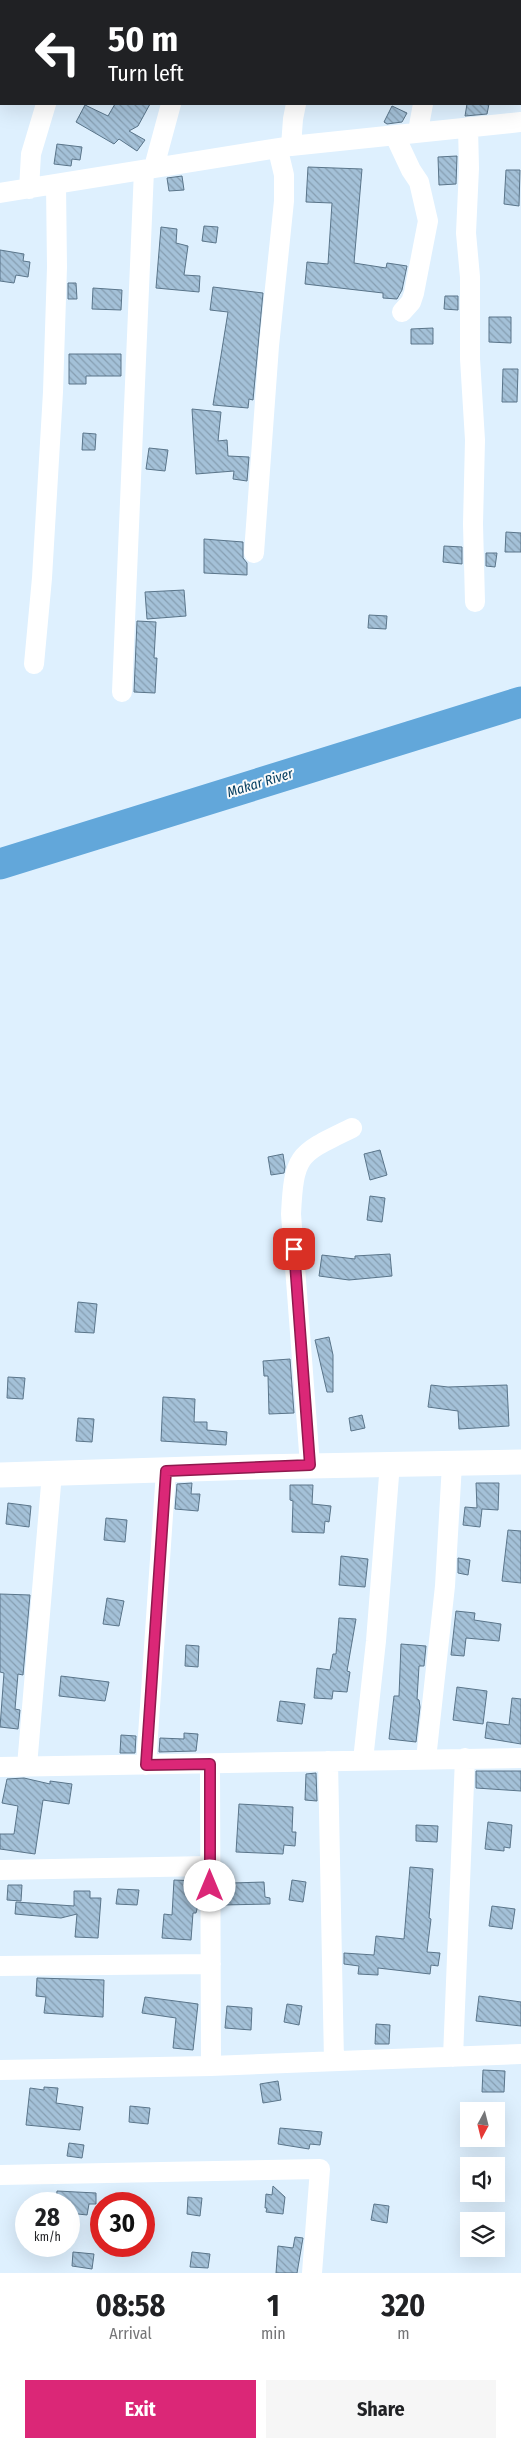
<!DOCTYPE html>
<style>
:root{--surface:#fff;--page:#f6f6f6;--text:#202124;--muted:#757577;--accent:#db2777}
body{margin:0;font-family:"Fira Sans Condensed",sans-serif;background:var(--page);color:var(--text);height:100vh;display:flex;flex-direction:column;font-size:19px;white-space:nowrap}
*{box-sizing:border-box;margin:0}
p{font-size:16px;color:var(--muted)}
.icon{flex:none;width:28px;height:28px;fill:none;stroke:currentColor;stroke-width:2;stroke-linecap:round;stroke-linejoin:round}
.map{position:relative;height:2273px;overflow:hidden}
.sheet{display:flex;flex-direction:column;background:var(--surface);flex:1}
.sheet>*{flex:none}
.guide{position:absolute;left:0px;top:0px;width:521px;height:105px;box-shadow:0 5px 20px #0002;background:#202124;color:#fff;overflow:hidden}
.needle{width:32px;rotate:187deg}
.tools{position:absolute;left:460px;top:2102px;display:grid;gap:10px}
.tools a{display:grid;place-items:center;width:45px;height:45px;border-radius:0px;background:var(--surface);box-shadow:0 5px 20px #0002;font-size:25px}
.speed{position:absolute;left:15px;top:2192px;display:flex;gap:10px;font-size:25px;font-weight:700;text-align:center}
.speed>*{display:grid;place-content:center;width:65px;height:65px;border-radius:50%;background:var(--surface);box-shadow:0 5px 20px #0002;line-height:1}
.speed small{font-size:12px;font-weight:400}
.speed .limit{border:8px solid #d22;background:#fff;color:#111}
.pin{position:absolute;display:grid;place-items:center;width:42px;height:42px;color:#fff;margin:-21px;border-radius:10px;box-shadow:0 2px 8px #0006}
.me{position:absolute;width:55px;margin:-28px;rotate:0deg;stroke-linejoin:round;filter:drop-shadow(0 0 4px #0008)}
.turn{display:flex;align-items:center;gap:18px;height:105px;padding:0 25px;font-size:22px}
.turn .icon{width:65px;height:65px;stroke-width:2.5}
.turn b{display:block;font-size:35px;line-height:42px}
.eta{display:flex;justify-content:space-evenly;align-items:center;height:85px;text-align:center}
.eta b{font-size:30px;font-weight:700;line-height:35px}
.primary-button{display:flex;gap:10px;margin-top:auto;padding:10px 25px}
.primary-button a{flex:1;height:58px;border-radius:0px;background:var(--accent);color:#fff;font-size:20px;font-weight:700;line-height:58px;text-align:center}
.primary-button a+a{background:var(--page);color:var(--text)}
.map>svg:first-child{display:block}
</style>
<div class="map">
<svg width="521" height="2273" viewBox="0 0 521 2273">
<defs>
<pattern id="building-back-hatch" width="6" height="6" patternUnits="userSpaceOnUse" patternTransform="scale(1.25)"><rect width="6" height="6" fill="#a4c1d8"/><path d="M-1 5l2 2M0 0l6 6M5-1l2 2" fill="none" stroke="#869eb1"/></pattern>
</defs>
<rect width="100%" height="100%" fill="#def0fe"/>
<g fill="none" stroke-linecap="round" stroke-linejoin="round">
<path stroke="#62a7da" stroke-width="31" d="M 0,864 L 521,702"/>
</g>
<path fill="url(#building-back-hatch)" stroke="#5a758a" d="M 115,104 L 150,104 L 138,126 L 129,131 L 145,140 L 137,151 L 119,139 L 114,144 L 76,122 L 85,105 L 108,116 Z
M 467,104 L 489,104 L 487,114 L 465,116 Z
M 392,106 L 407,113 L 402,122 L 387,124 L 384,122 Z
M 57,144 L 82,147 L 80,160 L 72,159 L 71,166 L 54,164 Z
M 457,156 L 456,184 L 439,185 L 438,157 Z
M 308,167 L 362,169 L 354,263 L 386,268 L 387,263 L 407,266 L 402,290 L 397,299 L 383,298 L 383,293 L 305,284 L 307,262 L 328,264 L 332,203 L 306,202 Z
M 506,170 L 520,170 L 519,206 L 504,204 Z
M 182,176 L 184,190 L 169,191 L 167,178 Z
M 204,226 L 218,227 L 216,243 L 202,241 Z
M 161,227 L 177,229 L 176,243 L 188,246 L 184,275 L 200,276 L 199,292 L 156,288 Z
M 0,250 L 24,254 L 23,261 L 30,262 L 28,277 L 16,275 L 14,283 L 0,281 Z
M 68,283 L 76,283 L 77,299 L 68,299 Z
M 213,287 L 263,293 L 253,400 L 249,399 L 248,408 L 213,405 L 228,312 L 210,310 Z
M 93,288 L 122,290 L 121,310 L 92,309 Z
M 445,296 L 458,296 L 458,310 L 444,309 Z
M 489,317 L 511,317 L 511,343 L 489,342 Z
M 433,328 L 433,344 L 411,344 L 411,329 Z
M 69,354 L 121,354 L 121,376 L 86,376 L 86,384 L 69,384 Z
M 503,369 L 518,369 L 517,402 L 502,402 Z
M 192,409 L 221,412 L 218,441 L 227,440 L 228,456 L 249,457 L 247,481 L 233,479 L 234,471 L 196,474 Z
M 83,433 L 96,434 L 95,450 L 82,450 Z
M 149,448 L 168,450 L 165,471 L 146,469 Z
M 506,532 L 521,533 L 521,552 L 505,552 Z
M 204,539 L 243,542 L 243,558 L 247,563 L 247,575 L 204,573 Z
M 444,546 L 462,547 L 462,564 L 443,562 Z
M 486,553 L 497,553 L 495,567 L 486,566 Z
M 184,590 L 186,616 L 147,619 L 145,592 Z
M 369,615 L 387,616 L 386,629 L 368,628 Z
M 137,621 L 156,622 L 154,658 L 157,658 L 155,693 L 134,692 Z
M 380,1150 L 387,1175 L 370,1180 L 364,1154 Z
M 283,1154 L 285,1167 L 284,1173 L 271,1175 L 268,1157 Z
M 370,1196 L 385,1198 L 382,1222 L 367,1220 Z
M 390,1254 L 392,1276 L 349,1280 L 319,1276 L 322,1255 L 355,1259 L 355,1256 Z
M 78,1302 L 97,1304 L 94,1333 L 75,1332 Z
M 329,1337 L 333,1355 L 333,1392 L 327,1392 L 315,1340 Z
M 290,1359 L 294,1413 L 269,1414 L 268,1376 L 264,1376 L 263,1361 Z
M 8,1377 L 25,1378 L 23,1399 L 7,1398 Z
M 431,1385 L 448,1387 L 507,1385 L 509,1426 L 459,1429 L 458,1411 L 428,1407 Z
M 163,1397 L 195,1399 L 194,1422 L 207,1422 L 207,1430 L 227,1432 L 226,1445 L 161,1441 Z
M 362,1415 L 365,1428 L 351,1431 L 349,1418 Z
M 78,1418 L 94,1419 L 92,1442 L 76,1441 Z
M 192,1483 L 191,1494 L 200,1494 L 198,1511 L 175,1509 L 177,1484 Z
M 476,1483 L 499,1483 L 498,1510 L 482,1509 L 480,1527 L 463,1525 L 465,1507 L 477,1508 Z
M 290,1485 L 313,1485 L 312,1504 L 331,1506 L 329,1522 L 325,1521 L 324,1533 L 292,1532 L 293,1501 L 290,1500 Z
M 8,1503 L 31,1506 L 29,1527 L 6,1524 Z
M 106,1518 L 127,1520 L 125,1542 L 104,1540 Z
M 508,1530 L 521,1531 L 521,1583 L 502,1581 Z
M 341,1556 L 368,1559 L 365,1587 L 339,1585 Z
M 458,1558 L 470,1560 L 468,1575 L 458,1573 Z
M 0,1594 L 30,1595 L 23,1675 L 18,1674 L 15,1709 L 20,1710 L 18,1729 L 0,1727 L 4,1673 L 0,1672 Z
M 107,1598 L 124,1601 L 119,1626 L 103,1624 Z
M 456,1611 L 475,1613 L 474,1620 L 501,1624 L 499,1641 L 466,1638 L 464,1656 L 451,1655 Z
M 339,1618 L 356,1619 L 347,1671 L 350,1672 L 347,1692 L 333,1691 L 332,1699 L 314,1698 L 317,1668 L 330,1670 L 333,1654 L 336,1654 Z
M 401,1644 L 426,1646 L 424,1666 L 419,1666 L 417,1699 L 419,1700 L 420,1707 L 416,1742 L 389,1739 L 394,1696 L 399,1696 Z
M 186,1645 L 199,1646 L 198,1667 L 185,1666 Z
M 61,1676 L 109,1682 L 105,1701 L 59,1696 Z
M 457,1687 L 487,1691 L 483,1724 L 453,1720 Z
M 512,1698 L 521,1699 L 521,1744 L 485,1738 L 487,1722 L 509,1725 Z
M 280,1701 L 305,1704 L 302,1724 L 277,1721 Z
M 184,1733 L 198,1734 L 196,1751 L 159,1752 L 160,1738 L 184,1739 Z
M 121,1735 L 136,1736 L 135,1753 L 120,1753 Z
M 476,1771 L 521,1771 L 521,1791 L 476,1788 Z
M 316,1773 L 317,1801 L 305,1800 L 306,1774 Z
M 24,1778 L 50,1784 L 50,1781 L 72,1784 L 69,1804 L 43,1800 L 35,1854 L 0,1849 L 0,1834 L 14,1834 L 18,1806 L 2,1803 L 7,1779 Z
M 239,1804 L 293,1807 L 292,1832 L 296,1832 L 295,1846 L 284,1845 L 283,1854 L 236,1852 Z
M 488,1822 L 512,1825 L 510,1848 L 504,1847 L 504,1851 L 485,1849 Z
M 416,1825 L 438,1826 L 437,1842 L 416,1841 Z
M 410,1867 L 433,1869 L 429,1918 L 431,1919 L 427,1952 L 440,1953 L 438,1966 L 431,1965 L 430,1974 L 378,1968 L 378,1975 L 358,1974 L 359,1966 L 344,1964 L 344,1953 L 374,1955 L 376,1936 L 404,1939 Z
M 174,1880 L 198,1881 L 199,1901 L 196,1913 L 193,1913 L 191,1940 L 162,1938 L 164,1914 L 172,1915 Z
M 292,1880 L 306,1882 L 303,1902 L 289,1900 Z
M 264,1882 L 265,1897 L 270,1898 L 270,1904 L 222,1905 L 222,1890 L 232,1892 L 232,1883 Z
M 8,1885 L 22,1885 L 21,1901 L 7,1900 Z
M 118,1889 L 139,1890 L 137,1905 L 116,1904 Z
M 74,1891 L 90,1891 L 90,1898 L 101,1898 L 98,1938 L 75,1937 L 77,1914 L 61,1918 L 15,1914 L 16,1902 L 74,1906 Z
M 492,1906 L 515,1909 L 512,1929 L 489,1926 Z
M 37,1978 L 104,1980 L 103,2017 L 44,2013 L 46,1997 L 36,1996 Z
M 479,1996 L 521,2002 L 521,2026 L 476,2021 Z
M 145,1997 L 198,2004 L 193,2050 L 173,2048 L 176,2018 L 142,2013 Z
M 287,2004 L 302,2006 L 299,2025 L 284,2022 Z
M 227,2006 L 252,2008 L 251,2030 L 225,2028 Z
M 376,2024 L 390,2025 L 389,2044 L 375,2044 Z
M 483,2070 L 505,2071 L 504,2092 L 482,2092 Z
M 278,2081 L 281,2100 L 263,2103 L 260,2084 Z
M 44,2087 L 58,2088 L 56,2103 L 83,2107 L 80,2130 L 26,2125 L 30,2088 L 44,2090 Z
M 130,2106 L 150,2108 L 148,2124 L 129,2122 Z
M 280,2128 L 322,2132 L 320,2145 L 310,2144 L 309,2149 L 278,2144 Z
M 69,2143 L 84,2145 L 82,2158 L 67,2156 Z
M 273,2186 L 285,2197 L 283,2214 L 266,2212 L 267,2208 L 265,2208 L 266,2194 L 272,2195 Z
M 57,2191 L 96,2193 L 96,2204 L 89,2204 L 87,2215 L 69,2213 L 69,2204 L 56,2204 Z
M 188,2197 L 202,2198 L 200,2216 L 187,2214 Z
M 374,2204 L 389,2206 L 387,2223 L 371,2220 Z
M 295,2237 L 303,2238 L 297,2273 L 276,2273 L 278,2246 L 293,2248 Z
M 73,2252 L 94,2254 L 92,2269 L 72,2266 Z
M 192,2252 L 210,2254 L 208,2268 L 190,2267 Z"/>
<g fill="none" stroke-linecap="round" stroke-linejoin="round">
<path stroke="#fff" stroke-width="20" d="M 79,1 L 79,0
M 204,1 L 204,0
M 329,1 L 330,0
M 458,1 L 459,0
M 468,127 L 469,168 L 466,233 L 470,277 L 470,359 L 475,440 L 473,524 L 475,602
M 418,131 L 423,104
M 395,136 L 411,170 L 419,182 L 428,221 L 414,293 L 411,302 L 402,312
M 291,146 L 293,119 L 296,104
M 154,167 L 171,104
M 29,189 L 31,154 L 46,104
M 0,193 L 291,146 L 521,122
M 254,553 L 269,346 L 284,201 L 284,175 L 278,150
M 34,664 L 42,578 L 53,392 L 57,267 L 56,184
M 122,692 L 144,170
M 310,1465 L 291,1214 C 294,1153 299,1154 352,1128
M 426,1759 L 445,1586 L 452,1464
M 363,1760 L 376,1641 L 390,1463
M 328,1761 L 334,2061
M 210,1764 L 211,2066
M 146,1765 L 166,1471
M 27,1766 L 52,1473
M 0,1767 L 521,1758
M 0,1870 L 210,1866
M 0,1966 L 211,1964
M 453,2057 L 465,1758
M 0,2070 L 211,2066 L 521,2054
M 0,2175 L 320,2169 L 312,2273"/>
<path stroke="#fff" stroke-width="25" d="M 0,1475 L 255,1467 L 521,1462"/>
</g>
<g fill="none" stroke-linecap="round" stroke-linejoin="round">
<defs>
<path id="route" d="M 210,1886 L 210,1764 L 146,1765 L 166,1471 L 310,1465 L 294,1249"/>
</defs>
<use href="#route" stroke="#8e194d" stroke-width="12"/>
<use href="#route" stroke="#db2777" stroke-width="9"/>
</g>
<g text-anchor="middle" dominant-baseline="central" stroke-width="4" stroke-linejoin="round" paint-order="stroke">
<g font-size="14" font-style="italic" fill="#084062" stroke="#fafafa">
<text transform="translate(260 783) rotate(-17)">Makar River</text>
</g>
</g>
</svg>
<div class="tools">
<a><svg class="needle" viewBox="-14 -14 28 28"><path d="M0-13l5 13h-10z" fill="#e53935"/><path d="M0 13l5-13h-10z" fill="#757577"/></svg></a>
<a><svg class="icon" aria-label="sound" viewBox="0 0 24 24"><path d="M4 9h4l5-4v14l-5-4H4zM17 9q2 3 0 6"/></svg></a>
<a><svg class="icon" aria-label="layers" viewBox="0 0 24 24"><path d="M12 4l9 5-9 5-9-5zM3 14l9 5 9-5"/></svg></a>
</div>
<div class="speed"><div>28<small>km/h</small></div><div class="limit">30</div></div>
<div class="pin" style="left:294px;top:1249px;background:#d93025"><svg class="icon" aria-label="arrive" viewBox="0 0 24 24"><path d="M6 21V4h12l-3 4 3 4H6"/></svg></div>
<svg class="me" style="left:210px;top:1886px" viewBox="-20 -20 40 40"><circle r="19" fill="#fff"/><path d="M0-13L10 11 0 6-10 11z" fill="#db2777"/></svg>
<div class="guide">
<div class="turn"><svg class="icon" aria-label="left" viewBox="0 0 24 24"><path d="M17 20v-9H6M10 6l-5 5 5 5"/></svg><div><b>50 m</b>Turn left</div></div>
</div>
</div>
<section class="sheet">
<div class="eta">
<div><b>08:58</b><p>Arrival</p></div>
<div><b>1</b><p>min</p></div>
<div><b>320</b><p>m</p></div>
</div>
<div class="primary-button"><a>Exit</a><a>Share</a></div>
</section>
